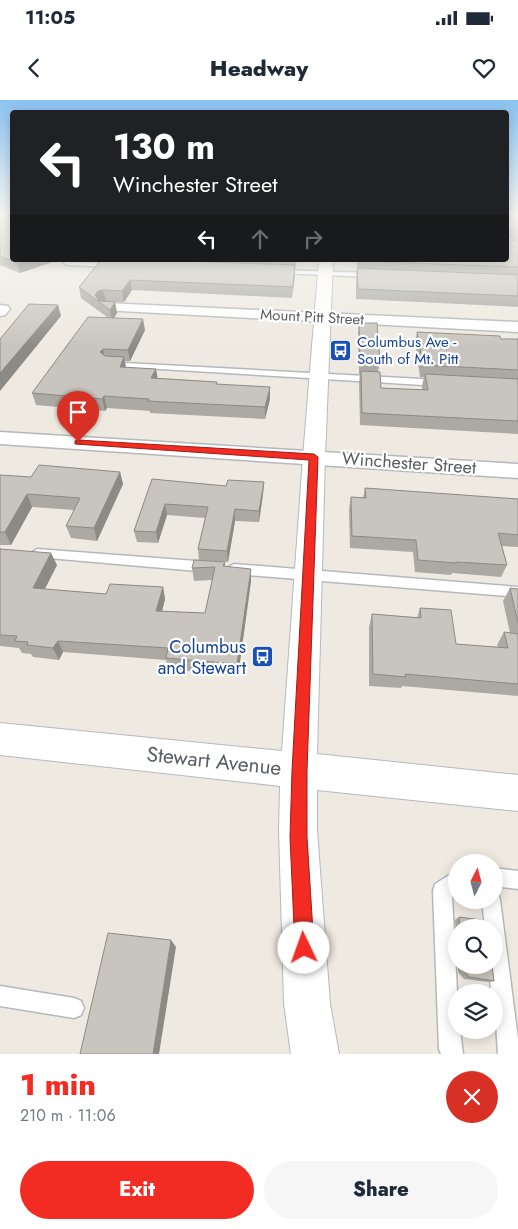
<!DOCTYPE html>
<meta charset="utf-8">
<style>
:root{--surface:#fff;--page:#f6f6f7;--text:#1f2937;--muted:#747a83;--accent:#f22c23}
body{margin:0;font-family:Jost,sans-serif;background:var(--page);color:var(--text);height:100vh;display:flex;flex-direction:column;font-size:19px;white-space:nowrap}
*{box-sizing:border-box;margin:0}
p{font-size:16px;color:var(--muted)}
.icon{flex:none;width:28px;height:28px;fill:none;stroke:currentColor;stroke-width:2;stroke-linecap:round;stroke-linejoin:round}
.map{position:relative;height:954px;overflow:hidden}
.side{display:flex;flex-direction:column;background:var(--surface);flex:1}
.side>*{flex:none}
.hud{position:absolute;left:10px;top:10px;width:499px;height:152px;border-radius:5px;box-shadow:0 2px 12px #0003;background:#202124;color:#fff;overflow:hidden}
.needle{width:32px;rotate:6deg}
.controls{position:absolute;left:448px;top:754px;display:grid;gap:10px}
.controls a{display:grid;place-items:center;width:55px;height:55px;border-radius:50%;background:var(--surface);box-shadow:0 2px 12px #0003;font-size:25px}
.pin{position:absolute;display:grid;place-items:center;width:42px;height:42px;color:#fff;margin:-51px -21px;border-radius:50% 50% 50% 0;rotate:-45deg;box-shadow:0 0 5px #0007}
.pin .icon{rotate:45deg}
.me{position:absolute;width:55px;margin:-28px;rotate:357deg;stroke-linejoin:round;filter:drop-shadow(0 0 4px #0008)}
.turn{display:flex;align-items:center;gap:18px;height:105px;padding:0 20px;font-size:22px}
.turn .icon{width:65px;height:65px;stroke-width:2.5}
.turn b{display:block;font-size:35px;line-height:42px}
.lanes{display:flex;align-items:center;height:48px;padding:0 20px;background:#0003;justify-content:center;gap:25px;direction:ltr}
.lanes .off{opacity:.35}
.round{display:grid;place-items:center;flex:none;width:52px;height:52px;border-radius:26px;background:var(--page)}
.overview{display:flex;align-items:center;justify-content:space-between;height:85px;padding:0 20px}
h1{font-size:30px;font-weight:800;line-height:38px;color:var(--accent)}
.cta{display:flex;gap:10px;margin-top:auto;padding:10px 20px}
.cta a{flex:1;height:58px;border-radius:30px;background:var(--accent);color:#fff;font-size:20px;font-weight:800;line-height:58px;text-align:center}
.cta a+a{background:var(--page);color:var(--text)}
.status{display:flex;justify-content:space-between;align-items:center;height:35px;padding:0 25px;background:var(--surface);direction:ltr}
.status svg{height:14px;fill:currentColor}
header{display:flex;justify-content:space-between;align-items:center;height:65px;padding:0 20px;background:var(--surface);font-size:22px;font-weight:800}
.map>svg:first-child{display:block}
</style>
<div class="status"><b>11:05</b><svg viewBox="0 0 49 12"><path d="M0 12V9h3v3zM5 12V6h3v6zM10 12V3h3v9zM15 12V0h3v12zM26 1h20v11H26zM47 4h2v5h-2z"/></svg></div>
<header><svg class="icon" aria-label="back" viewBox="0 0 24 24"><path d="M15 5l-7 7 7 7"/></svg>Headway<svg class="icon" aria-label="heart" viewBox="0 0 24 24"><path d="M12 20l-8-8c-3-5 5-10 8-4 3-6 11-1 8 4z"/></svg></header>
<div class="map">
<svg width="518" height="954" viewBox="0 0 518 954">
<rect width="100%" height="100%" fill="#eeeae1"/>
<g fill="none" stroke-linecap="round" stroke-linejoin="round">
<defs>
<path id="lane" d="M 65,162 L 113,163 L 116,165 L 113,167 L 67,165 L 64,163 Z
M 276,170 L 373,173 L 376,175 L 373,177 L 278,173 L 275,171 Z
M 107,262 L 440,280 L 444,283 L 440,286 L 110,266 L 106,264 Z
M 37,449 L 209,462 L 213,464 L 215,467 L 213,470 L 209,472 L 37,457 L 31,453 Z
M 234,464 L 518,487 L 518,497 L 234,474 L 230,472 L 228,469 L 230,466 Z
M 494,768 L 518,771 L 518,789 L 494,786 Z
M 456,771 L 456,792 L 452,795 L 457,892 L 456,930 L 460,930 L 463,954 L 441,954 L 439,949 L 433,791 L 435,784 Z
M 494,792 L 498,793 L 500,800 L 518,939 L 518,954 L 498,954 L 494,892 L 491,892 L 489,865 L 494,865 L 494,828 L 485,828 L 482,800 L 494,800 Z
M 0,886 L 74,898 L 81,901 L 84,908 L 81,915 L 74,918 L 0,906 Z"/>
<path id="street" d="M 106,203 L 518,222 L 518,232 L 101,210 L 99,207 L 101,204 Z
M 0,205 L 8,206 L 10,209 L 5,215 L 0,216 Z
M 0,332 L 518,364 L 518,378 L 0,344 Z"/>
<path id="secondary" d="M 319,160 L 333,160 L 325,357 L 317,654 L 518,675 L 518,711 L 317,690 L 317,730 L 330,904 L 339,954 L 291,954 L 284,904 L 279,730 L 280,686 L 0,655 L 0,623 L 282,651 L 303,357 Z"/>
</defs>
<use href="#lane" stroke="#b4b8bc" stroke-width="3"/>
<use href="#street" stroke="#b4b8bc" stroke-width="3"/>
<use href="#secondary" stroke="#b5b9bf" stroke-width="2"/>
<use href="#lane" fill="#fff" fill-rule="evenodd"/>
<use href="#street" fill="#fff" fill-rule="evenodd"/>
<use href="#secondary" fill="#fff" fill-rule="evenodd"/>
</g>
<path fill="#aca9a3" d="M 0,114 L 12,160 L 58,160 L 20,173 L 0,165 Z
M 506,114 L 518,114 L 518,140 L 508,139 L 508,140 L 518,141 L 518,207 L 356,199 L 356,178 L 357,168 L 357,160 L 506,160 Z
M 101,160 L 297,160 L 295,169 L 292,198 L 132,190 L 124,202 L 115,202 L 117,213 L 114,218 L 145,230 L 130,261 L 125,261 L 126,267 L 157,278 L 217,282 L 217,284 L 270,299 L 265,319 L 150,313 L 150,311 L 107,308 L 105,311 L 36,305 L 32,293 L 107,217 L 81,198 L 79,187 Z
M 359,223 L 380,262 L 378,272 L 381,288 L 422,290 L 422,286 L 424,277 L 420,277 L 415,243 L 417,232 L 501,239 L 518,239 L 518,334 L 360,325 L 359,283 L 360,274 L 359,274 L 358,235 Z
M 120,372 L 123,384 L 97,441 L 71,438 L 66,426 L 74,410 L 32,407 L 11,445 L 0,445 L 0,375 L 31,377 Z
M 152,379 L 226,386 L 264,382 L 263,394 L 259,422 L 235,421 L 228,462 L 199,460 L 198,449 L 205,418 L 167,415 L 158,443 L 137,442 L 134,431 Z
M 365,388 L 518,399 L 518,447 L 502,446 L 507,465 L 501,477 L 452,473 L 451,475 L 415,472 L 413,452 L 350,448 L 349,409 L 351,397 L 363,398 Z
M 0,447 L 1,449 L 57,465 L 45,489 L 106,494 L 163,487 L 165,499 L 162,511 L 205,513 L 212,480 L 194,481 L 192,468 L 225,462 L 225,467 L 251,481 L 238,576 L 169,569 L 166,560 L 63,552 L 59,560 L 33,557 L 31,554 L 22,553 L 19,548 L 0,546 Z
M 510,488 L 518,489 L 518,596 L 402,586 L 401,588 L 369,586 L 369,527 L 372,514 L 417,518 L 420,508 L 456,544 L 498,547 L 497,545 L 504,532 L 510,533 L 503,501 Z
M 459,817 L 487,828 L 456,828 L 456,837 L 455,820 Z
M 458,865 L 492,865 L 494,881 L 488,882 L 464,879 L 458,872 Z"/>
<path fill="#8c8a85" d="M 25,160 L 58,160 L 20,173 L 17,163 Z
M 295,165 L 295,176 L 292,198 Z
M 130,180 L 132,190 L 124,202 L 122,191 Z
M 103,190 L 106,201 L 100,203 L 95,195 L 98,191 Z
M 115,202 L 117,213 L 112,221 L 110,210 Z
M 58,205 L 61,216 L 0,291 L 0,273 Z
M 143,219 L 145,230 L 130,261 L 128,250 Z
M 103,249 L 105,260 L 100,252 Z
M 124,257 L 126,269 L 120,267 Z
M 156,269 L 158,280 L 151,278 Z
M 270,287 L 270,299 L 265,319 L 265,307 Z
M 104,296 L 107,308 L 105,311 L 102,299 Z
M 120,372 L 123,384 L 97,441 L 94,428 Z
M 264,382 L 263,394 L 259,422 L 259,411 Z
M 27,394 L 32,407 L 11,445 L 5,432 Z
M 165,404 L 167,415 L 158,443 L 156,432 Z
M 235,409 L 235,421 L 228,462 L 227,451 Z
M 51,453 L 57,465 L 39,500 L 33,488 Z
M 251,469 L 251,481 L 238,576 L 237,564 Z
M 163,487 L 165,499 L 159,523 L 156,511 Z
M 58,541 L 63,552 L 59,560 L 53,548 Z
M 171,840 L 176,847 L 159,954 L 153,954 Z"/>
<path fill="#c8c5be" stroke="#8c8a85" d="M 0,114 L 12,114 L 12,160 L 25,160 L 17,163 L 0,156 Z
M 506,114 L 518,114 L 518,130 L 508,129 L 508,140 L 518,141 L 518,167 L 359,161 L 359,160 L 506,160 Z
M 101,160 L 155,160 L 295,165 L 293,187 L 130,180 L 122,191 L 103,190 L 98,191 L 95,195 L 99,201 L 115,202 L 110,210 L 79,187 Z
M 357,168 L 518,175 L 518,196 L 358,189 Z
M 29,204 L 58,205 L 0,273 L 0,239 Z
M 88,217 L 143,219 L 128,250 L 103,249 L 100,252 L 105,256 L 124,257 L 120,267 L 156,269 L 151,278 L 217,282 L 216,284 L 270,287 L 265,307 L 148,301 L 149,299 L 104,296 L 102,299 L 32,293 Z
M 359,223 L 377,223 L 380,262 L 360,261 Z
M 417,232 L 500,236 L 501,239 L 518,239 L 518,270 L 423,265 Z
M 361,271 L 380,272 L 381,288 L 428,290 L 425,274 L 518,279 L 518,321 L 362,313 Z
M 39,365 L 120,372 L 94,428 L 66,426 L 80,398 L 27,394 L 5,432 L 0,432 L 0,375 L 31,377 Z
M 152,379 L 226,386 L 228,380 L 264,382 L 259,411 L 235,409 L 227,451 L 198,449 L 208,407 L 165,404 L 156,432 L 134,431 Z
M 365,388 L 518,399 L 518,435 L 498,433 L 507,465 L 456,462 L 456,463 L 418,460 L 416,440 L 352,436 L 351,397 L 366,398 Z
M 0,449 L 51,453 L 33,488 L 106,494 L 110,484 L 163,487 L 156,511 L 205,513 L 215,467 L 192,468 L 194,460 L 225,462 L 223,466 L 251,469 L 237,564 L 166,558 L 168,548 L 58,541 L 53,548 L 27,545 L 28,542 L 15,541 L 17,536 L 0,535 Z
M 510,488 L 518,489 L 518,522 Z
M 420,508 L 451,510 L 456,544 L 508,548 L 504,532 L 518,534 L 518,584 L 405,574 L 406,577 L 373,574 L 372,514 L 421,518 Z
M 459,817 L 481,820 L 487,828 L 460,828 Z
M 108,833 L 171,840 L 153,954 L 80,954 Z
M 463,865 L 492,865 L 494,881 L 469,877 L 463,870 Z"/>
<linearGradient id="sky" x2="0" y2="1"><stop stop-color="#8bc3f1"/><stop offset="0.46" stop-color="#f7f6f2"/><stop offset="1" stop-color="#f7f6f2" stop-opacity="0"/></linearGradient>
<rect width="518" height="247" fill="url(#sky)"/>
<path fill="#f22c23" stroke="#9d1d17" d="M 78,340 L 314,354 L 318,357 L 307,671 L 307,737 L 314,848 L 311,855 L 304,857 L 298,855 L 295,848 L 290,737 L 292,671 L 309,360 L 75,344 L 75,341 Z"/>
<defs>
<symbol id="bus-square" viewBox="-11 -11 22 22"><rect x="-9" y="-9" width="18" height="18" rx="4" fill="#1a4fb4" stroke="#fff"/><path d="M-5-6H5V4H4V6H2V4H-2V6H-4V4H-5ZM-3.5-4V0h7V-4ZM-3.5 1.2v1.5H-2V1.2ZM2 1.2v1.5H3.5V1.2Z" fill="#fff"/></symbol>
</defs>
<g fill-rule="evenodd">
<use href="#bus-square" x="328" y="238" width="25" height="25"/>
<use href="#bus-square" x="250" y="544" width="25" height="25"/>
</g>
<g text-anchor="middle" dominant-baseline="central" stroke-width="4.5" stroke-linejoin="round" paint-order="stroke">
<g font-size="15" fill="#5a5e63" stroke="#fff">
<text transform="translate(312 217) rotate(3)">Mount Pitt Street</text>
</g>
<g font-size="15" fill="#164399" stroke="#fff" text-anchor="start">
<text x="357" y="242">Columbus Ave -<tspan x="357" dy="17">South of Mt. Pitt</tspan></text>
</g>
<g font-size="18" fill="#5a5e63" stroke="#fff">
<text transform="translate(409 363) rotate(4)">Winchester Street</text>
</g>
<g font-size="18" fill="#164399" stroke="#fff" text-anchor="end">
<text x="246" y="547">Columbus<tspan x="246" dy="21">and Stewart</tspan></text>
</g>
<g font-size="21" fill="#5a5e63" stroke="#fff">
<text transform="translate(214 661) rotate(6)">Stewart Avenue</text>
</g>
</g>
</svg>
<div class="controls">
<a><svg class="needle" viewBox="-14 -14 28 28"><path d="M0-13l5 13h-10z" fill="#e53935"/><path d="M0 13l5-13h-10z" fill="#747a83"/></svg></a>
<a><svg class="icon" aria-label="search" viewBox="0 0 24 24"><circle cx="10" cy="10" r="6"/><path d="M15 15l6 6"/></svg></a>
<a><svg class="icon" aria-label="layers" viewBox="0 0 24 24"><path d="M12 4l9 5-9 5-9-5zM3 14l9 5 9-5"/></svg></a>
</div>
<div class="pin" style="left:78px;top:342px;background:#d93025"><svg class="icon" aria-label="arrive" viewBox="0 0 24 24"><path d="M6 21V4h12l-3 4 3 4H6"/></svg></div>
<svg class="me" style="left:304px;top:848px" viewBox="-20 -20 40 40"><circle r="19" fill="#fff"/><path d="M0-13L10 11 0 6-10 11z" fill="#f22c23"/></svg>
<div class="hud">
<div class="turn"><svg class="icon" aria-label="left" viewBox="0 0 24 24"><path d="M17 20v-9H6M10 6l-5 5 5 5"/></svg><div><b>130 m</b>Winchester Street</div></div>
<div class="lanes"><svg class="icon" aria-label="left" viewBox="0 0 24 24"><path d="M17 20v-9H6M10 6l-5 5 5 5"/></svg><svg class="icon off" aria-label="ahead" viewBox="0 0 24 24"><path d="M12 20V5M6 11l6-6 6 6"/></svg><svg class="icon off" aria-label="right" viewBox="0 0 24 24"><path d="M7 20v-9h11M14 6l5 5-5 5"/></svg></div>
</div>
</div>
<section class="side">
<div class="overview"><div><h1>1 min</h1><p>210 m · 11:06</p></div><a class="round" style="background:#d93025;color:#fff"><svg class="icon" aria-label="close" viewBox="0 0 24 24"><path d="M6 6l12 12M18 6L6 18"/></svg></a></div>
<div class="cta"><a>Exit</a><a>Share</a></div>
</section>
